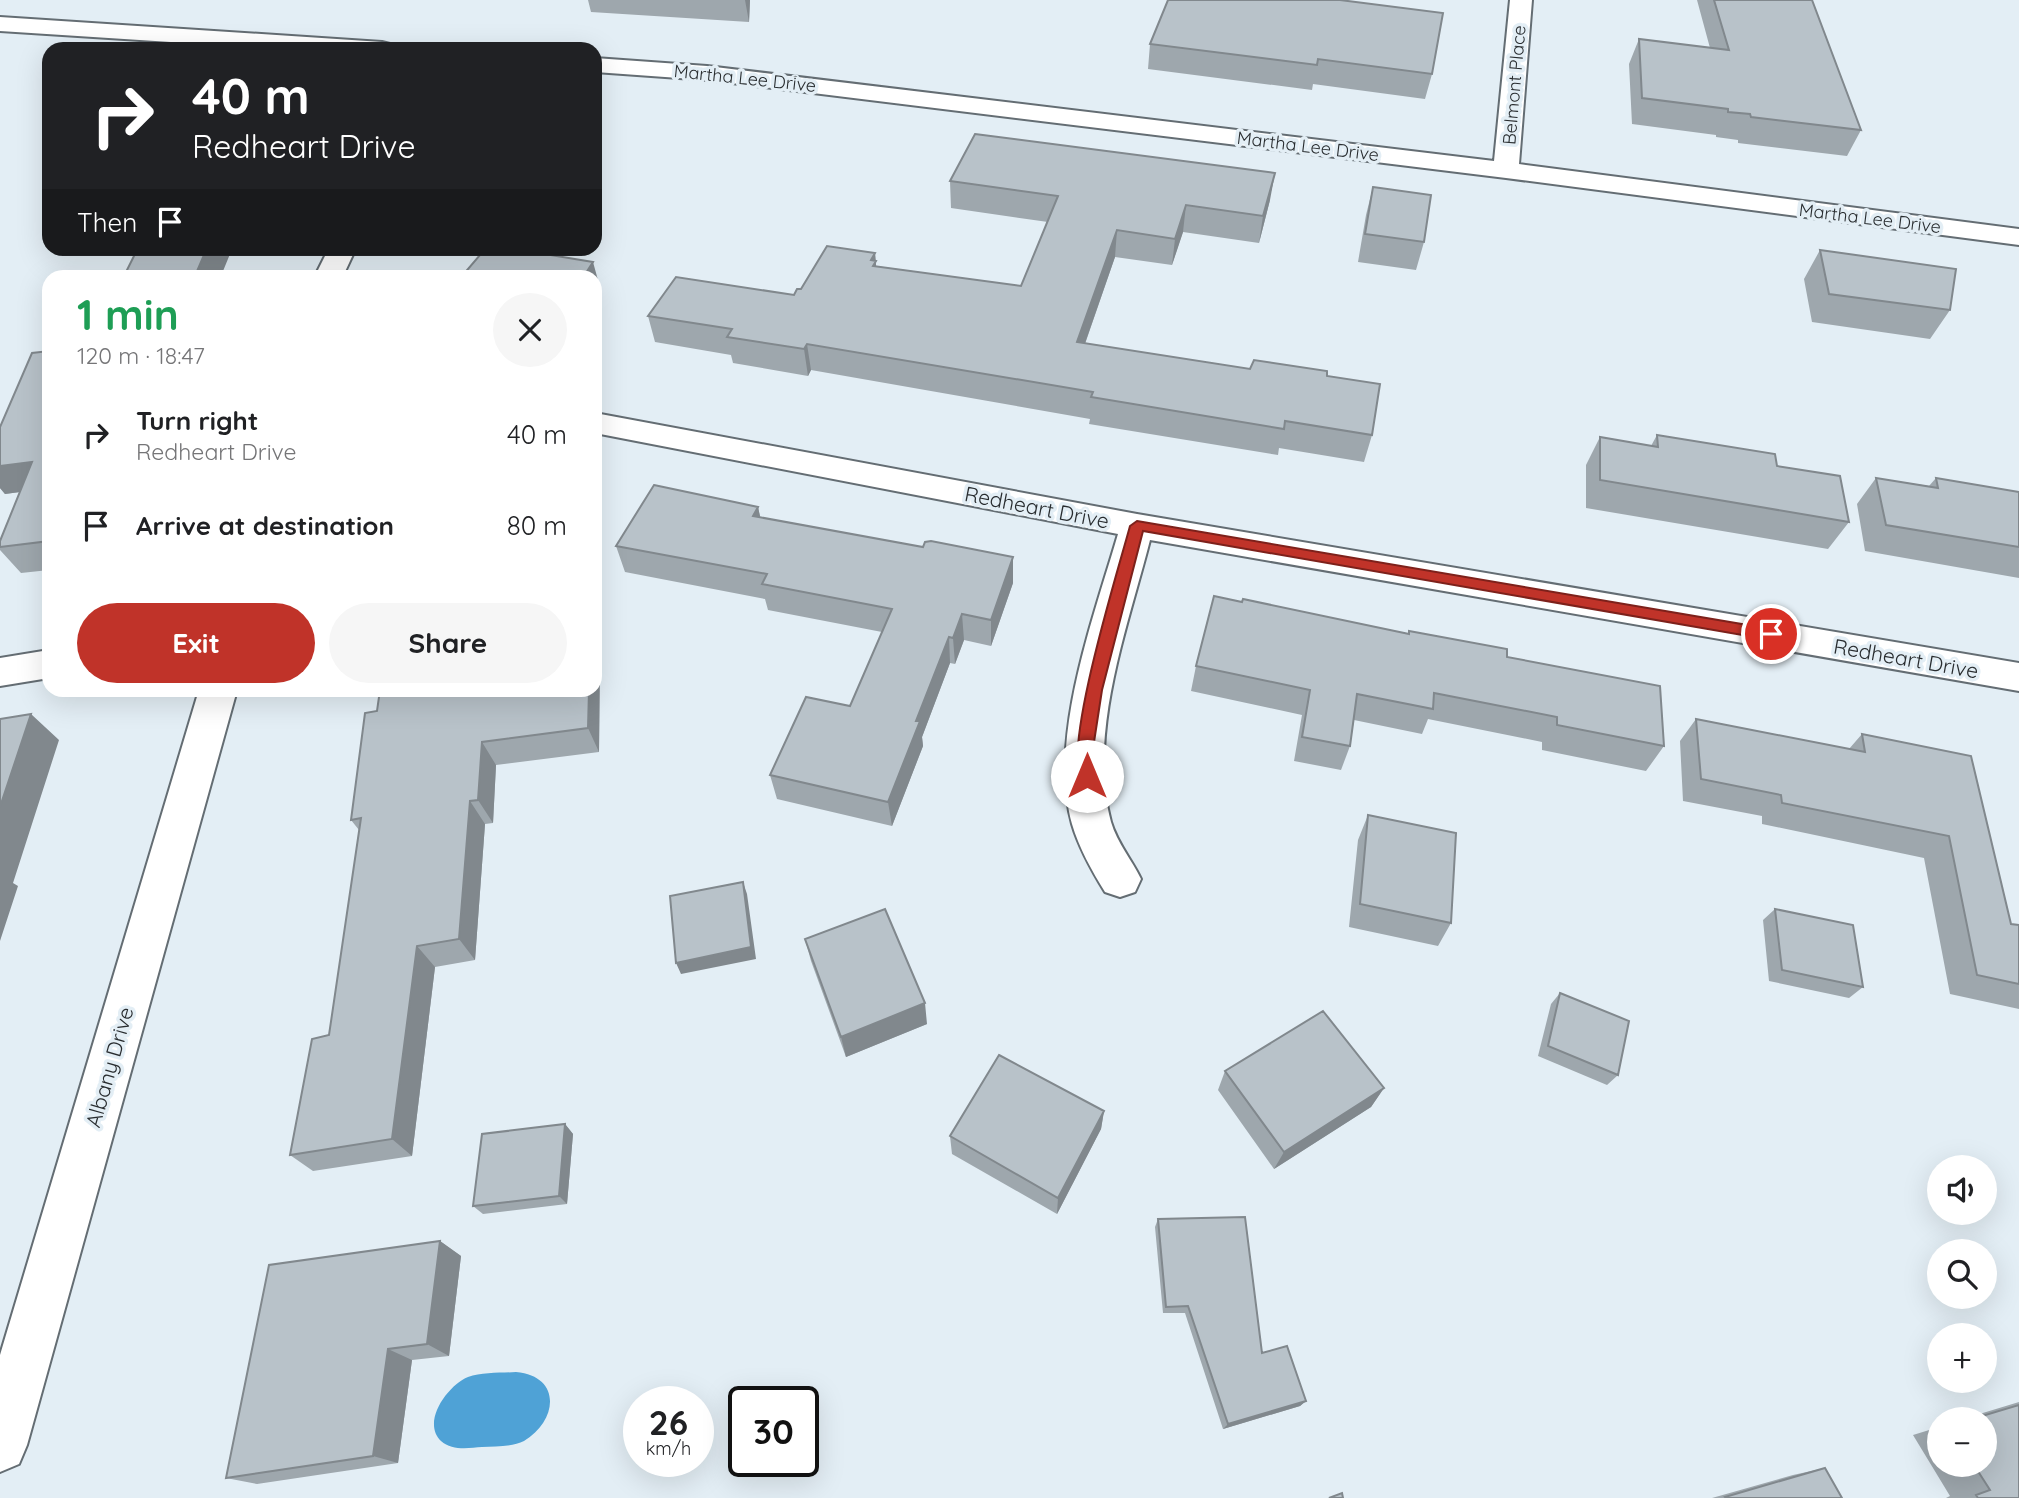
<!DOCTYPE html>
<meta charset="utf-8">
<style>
:root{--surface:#fff;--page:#f6f6f6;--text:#202124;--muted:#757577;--accent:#c03329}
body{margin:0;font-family:Quicksand,sans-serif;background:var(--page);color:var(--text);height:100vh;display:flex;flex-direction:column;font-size:26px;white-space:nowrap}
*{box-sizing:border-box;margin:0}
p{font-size:23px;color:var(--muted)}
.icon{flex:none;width:38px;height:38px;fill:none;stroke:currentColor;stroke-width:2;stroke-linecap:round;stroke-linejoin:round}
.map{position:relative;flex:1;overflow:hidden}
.panel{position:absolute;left:42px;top:270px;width:560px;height:427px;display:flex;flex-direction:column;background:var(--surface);border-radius:21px;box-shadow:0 7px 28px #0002}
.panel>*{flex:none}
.banner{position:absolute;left:42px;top:42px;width:560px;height:214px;border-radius:21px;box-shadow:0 7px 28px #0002;background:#202124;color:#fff;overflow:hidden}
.controls{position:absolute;left:1927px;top:1155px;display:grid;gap:14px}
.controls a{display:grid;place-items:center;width:70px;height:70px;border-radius:50%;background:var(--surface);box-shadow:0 7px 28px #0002;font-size:35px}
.speed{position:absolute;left:623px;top:1386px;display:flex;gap:14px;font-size:35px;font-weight:700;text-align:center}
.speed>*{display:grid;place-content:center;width:91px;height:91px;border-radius:50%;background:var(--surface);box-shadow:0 7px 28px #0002;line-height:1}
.speed small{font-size:18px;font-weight:400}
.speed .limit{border:4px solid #111;border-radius:10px;background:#fff;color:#111}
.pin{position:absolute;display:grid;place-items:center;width:60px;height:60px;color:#fff;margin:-30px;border:4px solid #fff;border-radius:50%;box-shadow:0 2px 7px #0007}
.me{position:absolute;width:77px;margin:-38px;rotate:0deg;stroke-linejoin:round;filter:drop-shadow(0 0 5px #0008)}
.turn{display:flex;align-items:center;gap:24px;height:147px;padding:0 35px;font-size:32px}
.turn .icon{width:91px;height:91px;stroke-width:2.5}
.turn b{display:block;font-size:49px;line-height:60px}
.then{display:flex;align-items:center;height:66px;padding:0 35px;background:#0003;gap:14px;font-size:26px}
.round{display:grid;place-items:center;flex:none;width:74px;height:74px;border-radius:37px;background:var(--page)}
.overview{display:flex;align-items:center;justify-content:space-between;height:119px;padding:0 35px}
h1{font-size:42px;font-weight:700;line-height:52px;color:#1e9e55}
.primary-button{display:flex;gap:14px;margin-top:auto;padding:14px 35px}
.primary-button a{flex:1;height:80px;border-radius:42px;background:var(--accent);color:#fff;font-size:28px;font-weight:700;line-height:80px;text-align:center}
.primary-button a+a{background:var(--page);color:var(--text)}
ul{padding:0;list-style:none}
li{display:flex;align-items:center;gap:21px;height:91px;padding:0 35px}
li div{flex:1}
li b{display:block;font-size:26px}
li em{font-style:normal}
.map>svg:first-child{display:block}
</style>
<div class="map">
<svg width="2019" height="1498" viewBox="0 0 2019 1498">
<rect width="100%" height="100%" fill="#e3eef5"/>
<path fill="#4fa2d6" d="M 516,1372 C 562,1376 558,1421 524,1441 C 513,1447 495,1446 482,1447 C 469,1448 452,1451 441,1441 C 421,1422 448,1385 468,1377 C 482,1372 501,1373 516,1372 Z"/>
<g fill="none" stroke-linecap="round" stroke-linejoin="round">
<defs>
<path id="minor" d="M 1510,0 L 1532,0 L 1519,164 L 2019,229 L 2019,245 L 1506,178 L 707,80 L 595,72 L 595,58 L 707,66 L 1494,161 Z
M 0,17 L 382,42 L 390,44 L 393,49 L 279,49 L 0,31 Z
M 329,248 L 356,248 L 343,276 L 315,276 Z
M 595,413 L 1137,514 L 2019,663 L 2019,691 L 1150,540 C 1128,626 1087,734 1111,822 C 1117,843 1132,860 1141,879 L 1135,892 L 1120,897 L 1105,892 C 1092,871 1079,848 1072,824 C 1048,738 1094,617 1118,534 L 595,433 Z
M 49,650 L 49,678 L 0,686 L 0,658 Z
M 199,690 L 237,690 L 27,1445 L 19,1464 L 0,1472 L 0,1355 Z"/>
</defs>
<use href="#minor" stroke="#646d73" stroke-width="4"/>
<use href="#minor" fill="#fff" fill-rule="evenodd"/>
</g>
<path fill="#9ea7ad" d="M 588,0 L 750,0 L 749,22 L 591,12 Z
M 1168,0 L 1432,74 L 1425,99 L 1313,84 L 1312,90 L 1148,69 L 1150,44 Z
M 1697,0 L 1812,0 L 1861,130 L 1847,156 L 1738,143 L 1738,140 L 1716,137 L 1716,135 L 1632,124 L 1629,64 L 1639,39 L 1710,48 Z
M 950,181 L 1270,200 L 1259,243 L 1183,232 L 1172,265 L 1115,257 L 1085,344 L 1250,369 L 1327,376 L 1372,435 L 1364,462 L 1279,448 L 1278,455 L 1089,424 L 1090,419 L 811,370 L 808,376 L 733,363 L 731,355 L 655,342 L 648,316 L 794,295 L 801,289 L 875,253 L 876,266 L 1021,286 L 1048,222 L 951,208 Z
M 1373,187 L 1424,242 L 1416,270 L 1358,262 L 1366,215 Z
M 1820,250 L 1950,310 L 1930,339 L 1812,322 L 1804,279 Z
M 49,351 L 49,570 L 21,573 L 0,550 L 0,541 L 20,492 L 5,494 L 0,488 L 0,466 Z
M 1657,435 L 1777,466 L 1849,522 L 1828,549 L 1586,508 L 1586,465 L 1600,437 L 1651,446 Z
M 1876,478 L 1929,486 L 1936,478 L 2019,492 L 2019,578 L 1865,551 L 1857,504 Z
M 758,507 L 760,517 L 923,547 L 1013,557 L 1013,583 L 991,646 L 964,640 L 955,664 L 950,663 L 922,737 L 923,746 L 892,826 L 777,799 L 770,775 L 850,706 L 882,632 L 768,610 L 765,599 L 625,572 L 616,546 Z
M 595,536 L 601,552 L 599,752 L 496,765 L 493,823 L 485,824 L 475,960 L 435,967 L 412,1156 L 313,1171 L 290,1155 L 329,1035 L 359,830 L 351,820 L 377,711 L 595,690 Z
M 1409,631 L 1507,657 L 1664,746 L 1646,771 L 1542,750 L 1542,742 L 1428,719 L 1422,734 L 1354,720 L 1350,746 L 1341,770 L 1294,761 L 1302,715 L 1191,691 L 1196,666 L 1408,634 Z
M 1696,719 L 1849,749 L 1862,734 L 1971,756 L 2011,924 L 2019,925 L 2019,1009 L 1950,994 L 1924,858 L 1762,824 L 1762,816 L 1683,801 L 1680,741 Z
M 1368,815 L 1451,923 L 1438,946 L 1349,927 L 1358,840 Z
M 1775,909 L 1863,987 L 1849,998 L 1769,981 L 1763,920 Z
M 805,939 L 927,1024 L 846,1057 L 811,961 Z
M 1560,993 L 1618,1075 L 1607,1085 L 1538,1056 L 1551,1004 Z
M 1225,1071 L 1384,1088 L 1371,1107 L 1274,1169 L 1218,1090 Z
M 1104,1111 L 1101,1129 L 1057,1214 L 952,1154 L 950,1136 Z
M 565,1124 L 573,1134 L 567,1204 L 483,1214 L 473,1206 Z
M 1158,1219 L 1262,1353 L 1306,1401 L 1300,1406 L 1223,1429 L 1185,1313 L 1163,1313 L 1155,1227 Z
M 440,1241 L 461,1256 L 449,1356 L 412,1360 L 398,1463 L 257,1484 L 226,1478 Z
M 2019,1402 L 2019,1498 L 1946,1498 L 1950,1496 L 1913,1435 L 1939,1427 L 1939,1465 L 1984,1465 L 1984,1419 L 1963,1419 Z
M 1825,1468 L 1842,1498 L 1712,1498 L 1793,1475 Z"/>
<path fill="#81888d" d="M 745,0 L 750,0 L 749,22 Z
M 1275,173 L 1270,200 L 1259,243 L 1263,216 Z
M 1186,205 L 1183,232 L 1172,265 L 1175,239 Z
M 1117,230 L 1115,257 L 1076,369 L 1077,342 Z
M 207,248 L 233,248 L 230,254 L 221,276 L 195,276 Z
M 875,253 L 878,287 L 871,260 Z
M 593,262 L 601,291 L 595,301 L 595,276 L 584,276 Z
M 807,344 L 811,370 L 808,376 L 804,349 Z
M 32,462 L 49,488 L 5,494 L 0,488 L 0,466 Z
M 758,507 L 764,534 L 753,516 Z
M 595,536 L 601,552 L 599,752 L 588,728 L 589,690 L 595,690 Z
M 1013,557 L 1013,583 L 991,646 L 991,620 Z
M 962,614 L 964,640 L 955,664 L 953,638 Z
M 949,637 L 950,663 L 922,737 L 923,746 L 892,826 L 888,802 L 916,721 Z
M 31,714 L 59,740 L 13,883 L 18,886 L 0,941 L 0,807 Z
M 482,742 L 496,765 L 493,823 L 478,800 Z
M 470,801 L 485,824 L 475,960 L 459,939 Z
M 743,882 L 747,894 L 756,959 L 681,974 L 676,963 Z
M 417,946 L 435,967 L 412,1156 L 392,1139 Z
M 925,1003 L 927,1024 L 846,1057 L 841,1037 Z
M 1384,1088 L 1371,1107 L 1274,1169 L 1284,1152 Z
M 1104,1111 L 1101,1129 L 1057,1214 L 1058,1198 Z
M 565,1124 L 573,1134 L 567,1204 L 559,1196 Z
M 440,1241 L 461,1256 L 449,1356 L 427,1344 Z
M 388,1349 L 412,1360 L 398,1463 L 373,1456 Z
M 1306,1401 L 1300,1406 L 1223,1429 L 1228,1424 Z"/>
<path fill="#b8c2c9" stroke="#81888d" stroke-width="2" d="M 1168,0 L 1340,0 L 1443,13 L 1432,74 L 1318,59 L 1317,65 L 1150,44 Z
M 1714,0 L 1812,0 L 1861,130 L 1751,117 L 1750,114 L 1728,112 L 1728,109 L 1642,98 L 1639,39 L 1729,50 Z
M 975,134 L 1275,173 L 1263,216 L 1186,205 L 1175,239 L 1117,230 L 1077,342 L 1250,369 L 1254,360 L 1327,371 L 1327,376 L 1380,384 L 1372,435 L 1285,421 L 1284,429 L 1091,397 L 1093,392 L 807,344 L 804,349 L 727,337 L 732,329 L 648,316 L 676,277 L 794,295 L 797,289 L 801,289 L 827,246 L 875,253 L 871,260 L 876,261 L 873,266 L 1021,286 L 1058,196 L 950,181 Z
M 1373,187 L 1431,195 L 1424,242 L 1365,234 Z
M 138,248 L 207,248 L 195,276 L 124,276 Z
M 486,248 L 508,248 L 593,262 L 584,276 L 462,276 Z
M 1820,250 L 1956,269 L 1950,310 L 1829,294 Z
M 49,351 L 49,541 L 0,547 L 0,541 L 32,462 L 0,466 L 0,427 L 32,353 Z
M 1657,435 L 1775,454 L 1777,466 L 1840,476 L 1849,522 L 1600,480 L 1600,437 L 1658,447 Z
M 1876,478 L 1938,488 L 1936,478 L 2019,492 L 2019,547 L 1886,525 Z
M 654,485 L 758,507 L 753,516 L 923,547 L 925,542 L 931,541 L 1013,557 L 991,620 L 962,614 L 953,638 L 949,637 L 916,721 L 920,721 L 888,802 L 770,775 L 806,697 L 850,706 L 892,609 L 762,584 L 767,574 L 616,546 Z
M 1214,596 L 1242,602 L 1243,599 L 1409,634 L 1409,631 L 1507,649 L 1507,657 L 1660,686 L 1664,746 L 1557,725 L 1557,717 L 1434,693 L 1433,709 L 1357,694 L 1350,746 L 1302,737 L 1310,690 L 1196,666 Z
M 380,690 L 589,690 L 588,728 L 482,742 L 478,800 L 470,801 L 459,939 L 417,946 L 392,1139 L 290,1155 L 312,1039 L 329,1035 L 361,818 L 351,820 L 365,713 L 377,711 Z
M 31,714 L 0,807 L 0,719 Z
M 1696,719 L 1865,752 L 1862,734 L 1971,756 L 2011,924 L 2019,925 L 2019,984 L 1977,975 L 1949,836 L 1782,803 L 1781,795 L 1701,779 Z
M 1368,815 L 1456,833 L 1451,923 L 1360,904 Z
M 743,882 L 751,947 L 676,963 L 670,896 Z
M 885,909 L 925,1003 L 841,1037 L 805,939 Z
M 1775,909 L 1853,925 L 1863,987 L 1782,970 Z
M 1560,993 L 1629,1021 L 1618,1075 L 1548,1046 Z
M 1323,1011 L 1384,1088 L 1284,1152 L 1225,1071 Z
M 999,1055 L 1104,1111 L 1058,1198 L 950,1136 Z
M 565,1124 L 559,1196 L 473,1206 L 482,1134 Z
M 1245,1217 L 1262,1353 L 1287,1346 L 1306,1401 L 1228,1424 L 1188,1306 L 1166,1307 L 1158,1219 Z
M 440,1241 L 427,1344 L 388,1349 L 373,1456 L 226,1478 L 269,1265 Z
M 2019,1405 L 2019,1498 L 1978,1498 L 1976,1495 L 1990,1490 L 1974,1465 L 1984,1465 L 1984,1419 L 1972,1419 Z
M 1825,1468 L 1842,1498 L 1726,1498 L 1725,1497 Z
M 1342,1493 L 1343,1498 L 1329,1498 Z"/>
<path fill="#c03329" stroke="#7d211b" stroke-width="2" d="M 1137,521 L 1771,629 L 1778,634 L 1771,640 L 1143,531 L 1102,690 L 1092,755 L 1095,776 L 1092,781 L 1081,781 C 1063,746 1118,571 1130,526 Z"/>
<g text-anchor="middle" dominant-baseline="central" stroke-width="7" stroke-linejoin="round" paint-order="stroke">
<g font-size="18" fill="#282c2f" stroke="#e3eef5">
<text transform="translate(745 78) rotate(6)">Martha Lee Drive</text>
<text transform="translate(1514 85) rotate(-85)">Belmont Place</text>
<text transform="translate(1308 146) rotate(7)">Martha Lee Drive</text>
<text transform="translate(1870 218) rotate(7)">Martha Lee Drive</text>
</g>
<g font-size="21" fill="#282c2f" stroke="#e3eef5">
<text transform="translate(1037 507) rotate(11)">Redheart Drive</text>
<text transform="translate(1906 658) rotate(10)">Redheart Drive</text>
<text transform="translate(109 1067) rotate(-74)">Albany Drive</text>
</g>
</g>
</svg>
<div class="controls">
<a><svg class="icon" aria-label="sound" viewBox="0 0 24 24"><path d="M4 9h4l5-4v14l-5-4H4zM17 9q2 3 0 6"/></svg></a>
<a><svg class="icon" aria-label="search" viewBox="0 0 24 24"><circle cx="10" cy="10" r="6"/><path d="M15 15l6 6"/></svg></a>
<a>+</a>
<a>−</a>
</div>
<div class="speed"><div>26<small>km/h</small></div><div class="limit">30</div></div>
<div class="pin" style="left:1771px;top:634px;background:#d93025"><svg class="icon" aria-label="arrive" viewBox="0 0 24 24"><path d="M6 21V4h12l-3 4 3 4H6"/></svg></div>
<svg class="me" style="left:1087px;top:776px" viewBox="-20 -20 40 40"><circle r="19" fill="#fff"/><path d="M0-13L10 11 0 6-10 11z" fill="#c03329"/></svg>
<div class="banner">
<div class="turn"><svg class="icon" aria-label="right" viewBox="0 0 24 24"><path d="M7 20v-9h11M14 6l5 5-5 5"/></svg><div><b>40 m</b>Redheart Drive</div></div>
<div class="then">Then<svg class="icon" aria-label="arrive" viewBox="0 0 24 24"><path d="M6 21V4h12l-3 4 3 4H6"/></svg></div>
</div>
<section class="panel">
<div class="overview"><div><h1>1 min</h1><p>120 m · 18:47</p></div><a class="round"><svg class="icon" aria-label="close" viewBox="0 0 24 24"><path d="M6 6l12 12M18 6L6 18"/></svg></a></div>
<ul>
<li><svg class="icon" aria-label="right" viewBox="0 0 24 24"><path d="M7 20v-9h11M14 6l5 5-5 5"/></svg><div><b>Turn right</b><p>Redheart Drive</p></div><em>40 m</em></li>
<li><svg class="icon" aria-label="arrive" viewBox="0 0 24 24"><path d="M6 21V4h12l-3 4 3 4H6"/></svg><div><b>Arrive at destination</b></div><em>80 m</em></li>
</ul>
<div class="primary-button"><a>Exit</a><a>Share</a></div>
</section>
</div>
